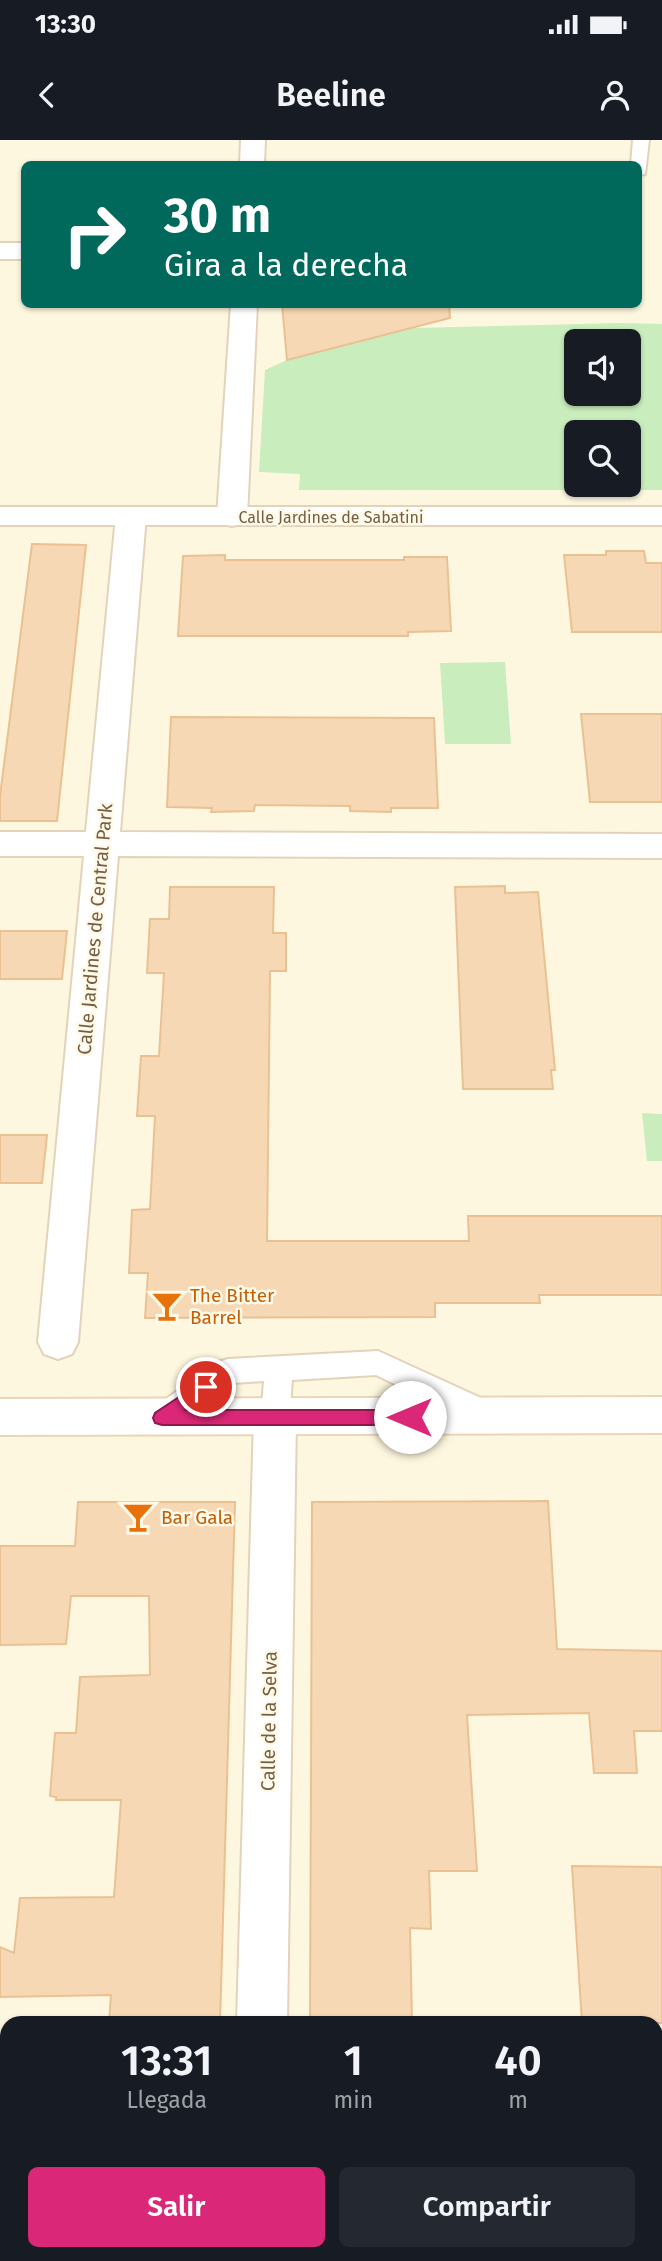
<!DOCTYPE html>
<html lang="es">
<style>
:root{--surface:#171b24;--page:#242831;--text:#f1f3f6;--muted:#9ea1a6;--accent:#db2777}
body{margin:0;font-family:"Fira Sans",sans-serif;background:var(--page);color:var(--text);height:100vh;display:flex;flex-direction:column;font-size:26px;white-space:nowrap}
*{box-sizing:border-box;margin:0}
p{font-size:23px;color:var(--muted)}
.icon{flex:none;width:38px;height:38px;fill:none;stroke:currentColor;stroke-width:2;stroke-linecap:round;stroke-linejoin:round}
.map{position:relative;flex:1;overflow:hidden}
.panel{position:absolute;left:0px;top:1876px;width:663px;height:245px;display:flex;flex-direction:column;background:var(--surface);border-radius:21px 21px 0 0;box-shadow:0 2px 5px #0004}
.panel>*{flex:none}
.top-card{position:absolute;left:21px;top:21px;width:621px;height:147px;border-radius:10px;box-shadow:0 2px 5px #0004;background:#00695c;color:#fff;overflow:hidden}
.tools{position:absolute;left:564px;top:189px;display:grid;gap:14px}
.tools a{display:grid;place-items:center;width:77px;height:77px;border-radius:10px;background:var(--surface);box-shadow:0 2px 5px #0004;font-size:35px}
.pin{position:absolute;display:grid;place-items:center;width:60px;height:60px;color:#fff;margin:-30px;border:4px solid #fff;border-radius:50%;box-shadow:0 2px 7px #0007}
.me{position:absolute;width:77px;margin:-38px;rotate:270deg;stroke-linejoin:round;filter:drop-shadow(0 0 5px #0008)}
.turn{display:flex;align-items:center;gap:24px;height:147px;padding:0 28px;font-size:32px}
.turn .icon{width:91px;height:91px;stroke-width:2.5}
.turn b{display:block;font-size:49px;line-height:60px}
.eta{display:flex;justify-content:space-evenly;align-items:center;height:119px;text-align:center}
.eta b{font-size:42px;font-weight:600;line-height:49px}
.cta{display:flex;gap:14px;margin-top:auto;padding:14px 28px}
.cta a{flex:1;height:80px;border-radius:10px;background:var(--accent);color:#fff;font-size:28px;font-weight:600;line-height:80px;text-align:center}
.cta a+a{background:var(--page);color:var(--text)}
.status{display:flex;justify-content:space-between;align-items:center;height:49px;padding:0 35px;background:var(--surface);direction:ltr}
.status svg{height:19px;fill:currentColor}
header{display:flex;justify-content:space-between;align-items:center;height:91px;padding:0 28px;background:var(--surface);font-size:32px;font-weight:600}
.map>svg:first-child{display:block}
</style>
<div class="status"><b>13:30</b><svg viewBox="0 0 49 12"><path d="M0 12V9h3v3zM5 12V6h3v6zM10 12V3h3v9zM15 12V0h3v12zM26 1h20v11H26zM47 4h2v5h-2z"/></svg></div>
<header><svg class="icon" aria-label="back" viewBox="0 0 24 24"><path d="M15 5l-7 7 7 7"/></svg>Beeline<svg class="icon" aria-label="person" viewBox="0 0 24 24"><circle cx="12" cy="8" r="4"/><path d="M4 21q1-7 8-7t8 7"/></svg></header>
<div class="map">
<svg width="662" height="2121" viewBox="0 0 662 2121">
<rect width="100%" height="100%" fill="#fef7df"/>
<path fill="#c9edbd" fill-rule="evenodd" d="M 620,183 L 662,184 L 662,350 L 299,350 L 300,334 L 259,332 L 265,230 L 287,220 L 411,188 ZM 576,201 L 628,201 L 628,254 L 576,254 ZM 576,292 L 628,292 L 628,345 L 576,345 Z
M 505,522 L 511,604 L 445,604 L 440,523 Z
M 642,973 L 662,974 L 662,1021 L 647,1021 Z"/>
<path fill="#f6d8b4" stroke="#eac193" stroke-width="2" d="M 282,164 L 449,164 L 450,178 L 287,220 Z
M 32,404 L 86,405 L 57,681 L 0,681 L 0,656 Z
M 606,411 L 644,411 L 646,423 L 662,423 L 662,492 L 572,492 L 564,415 L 606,415 Z
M 225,415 L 225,420 L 404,420 L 404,417 L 447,417 L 451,491 L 408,492 L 408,496 L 178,496 L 183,416 Z
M 581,574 L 662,574 L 662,662 L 590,662 Z
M 171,577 L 434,578 L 438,668 L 391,668 L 391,672 L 350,671 L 350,666 L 255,665 L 254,671 L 211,672 L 212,668 L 167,667 Z
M 505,746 L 505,753 L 538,752 L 555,930 L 551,930 L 553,949 L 463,949 L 455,747 Z
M 170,747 L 274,747 L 273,793 L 286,793 L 286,831 L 270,831 L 267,1101 L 469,1101 L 468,1076 L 662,1076 L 662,1155 L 539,1155 L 540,1163 L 435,1163 L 435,1177 L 145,1178 L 148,1133 L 129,1133 L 132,1070 L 150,1069 L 155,976 L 137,976 L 141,916 L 159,916 L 164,833 L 147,833 L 150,779 L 169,779 Z
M 0,791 L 67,791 L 62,839 L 0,839 Z
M 0,995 L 47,995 L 42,1043 L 0,1043 Z
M 548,1361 L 557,1509 L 662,1511 L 662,1591 L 634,1591 L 637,1633 L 594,1633 L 589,1573 L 467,1575 L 477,1731 L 429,1731 L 431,1789 L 410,1788 L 412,1883 L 310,1883 L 312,1362 Z
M 78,1362 L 235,1362 L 220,1883 L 109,1883 L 111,1855 L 0,1857 L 0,1807 L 14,1813 L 20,1758 L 114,1757 L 121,1660 L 56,1660 L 56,1657 L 50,1656 L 55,1593 L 76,1593 L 80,1537 L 150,1535 L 149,1456 L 71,1456 L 66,1504 L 0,1505 L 0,1406 L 75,1406 Z
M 572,1726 L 662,1727 L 662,1883 L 582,1883 Z"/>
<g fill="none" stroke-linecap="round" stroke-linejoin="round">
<defs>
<path id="service" d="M 633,0 L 649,0 L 645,34 L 639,35 L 639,24 L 631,24 Z
M 378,1211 L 494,1264 L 498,1273 L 494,1282 L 484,1285 L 474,1282 L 376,1235 L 292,1240 L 289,1278 L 285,1287 L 275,1290 L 265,1287 L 261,1278 L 264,1241 L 233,1243 L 172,1287 L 162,1290 L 152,1287 L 148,1278 L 152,1269 L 218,1222 L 228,1219 Z"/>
<path id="pedestrian" d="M 241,0 L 265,0 L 264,24 L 240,24 Z
M 0,103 L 24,103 L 24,119 L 0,119 Z
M 231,164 L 257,164 L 247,377 L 242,384 L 232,386 L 222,384 L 217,377 Z
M 131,367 L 141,369 L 146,376 L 120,692 L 662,694 L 662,718 L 118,716 L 78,1202 L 72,1214 L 58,1219 L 44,1214 L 38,1202 L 84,716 L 0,716 L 0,692 L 86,692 L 116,376 L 121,369 Z"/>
<path id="minor" d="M 0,367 L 662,367 L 662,385 L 0,385 Z
M 275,1260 L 290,1265 L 296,1278 L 287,1883 L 237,1883 L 254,1278 L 260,1265 Z
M 0,1943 L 7,1946 L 7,1998 L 0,1995 Z
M 208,2114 L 279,2114 L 282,2121 L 211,2121 Z"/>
<path id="secondary" d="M 662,1257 L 662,1293 L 0,1295 L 0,1259 Z"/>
</defs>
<use href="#service" stroke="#e3d3ba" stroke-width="4"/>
<use href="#pedestrian" stroke="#e3d3ba" stroke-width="4"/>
<use href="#minor" stroke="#e3d3ba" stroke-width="4"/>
<use href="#secondary" stroke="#e9d6b8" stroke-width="4"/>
<use href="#service" fill="#fff" fill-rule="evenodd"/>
<use href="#pedestrian" fill="#fff" fill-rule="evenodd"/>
<use href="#minor" fill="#fff" fill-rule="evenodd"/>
<use href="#secondary" fill="#fff" fill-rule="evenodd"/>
</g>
<path fill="#db2777" stroke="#8e194d" stroke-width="2" d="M 206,1239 L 212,1241 L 214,1247 L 212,1252 L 186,1270 L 410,1270 L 416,1272 L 419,1277 L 416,1282 L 410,1285 L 162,1285 L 155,1283 L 153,1278 L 155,1273 Z"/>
<defs>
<symbol id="bar-bare" viewBox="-9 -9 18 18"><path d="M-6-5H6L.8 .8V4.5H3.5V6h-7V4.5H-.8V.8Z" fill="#e8710a" stroke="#fff9e7" stroke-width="2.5" paint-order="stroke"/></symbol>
</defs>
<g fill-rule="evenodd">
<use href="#bar-bare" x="145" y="1144" width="44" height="44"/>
<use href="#bar-bare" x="116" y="1355" width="44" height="44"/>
</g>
<g text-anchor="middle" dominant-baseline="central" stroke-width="5" stroke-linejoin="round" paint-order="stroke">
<g font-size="16" fill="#765e45" stroke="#fff9e7">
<text x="331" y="377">Calle Jardines de Sabatini</text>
</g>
<g font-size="19" fill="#765e45" stroke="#fff9e7">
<text transform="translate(95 789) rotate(-85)">Calle Jardines de Central Park</text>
<text transform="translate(269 1581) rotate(-89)">Calle de la Selva</text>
</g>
<g font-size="19" fill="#c56008" stroke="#fff9e7" text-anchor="start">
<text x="190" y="1155">The Bitter<tspan x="190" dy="22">Barrel</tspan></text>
<text x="161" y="1377">Bar Gala</text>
</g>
</g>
</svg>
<div class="tools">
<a><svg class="icon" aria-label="sound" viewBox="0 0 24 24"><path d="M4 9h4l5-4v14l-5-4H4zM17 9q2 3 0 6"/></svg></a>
<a><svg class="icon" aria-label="search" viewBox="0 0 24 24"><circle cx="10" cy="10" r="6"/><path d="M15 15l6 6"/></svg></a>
</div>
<div class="pin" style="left:206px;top:1247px;background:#d93025"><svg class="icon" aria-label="arrive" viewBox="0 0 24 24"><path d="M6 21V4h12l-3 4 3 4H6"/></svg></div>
<svg class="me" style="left:410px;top:1277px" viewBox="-20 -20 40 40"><circle r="19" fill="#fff"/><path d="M0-13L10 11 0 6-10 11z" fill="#db2777"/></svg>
<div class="top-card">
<div class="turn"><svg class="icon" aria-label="right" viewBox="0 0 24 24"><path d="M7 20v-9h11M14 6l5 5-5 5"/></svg><div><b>30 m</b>Gira a la derecha</div></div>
</div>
<section class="panel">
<div class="eta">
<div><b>13:31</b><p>Llegada</p></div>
<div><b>1</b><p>min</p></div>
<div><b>40</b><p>m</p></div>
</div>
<div class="cta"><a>Salir</a><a>Compartir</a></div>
</section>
</div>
